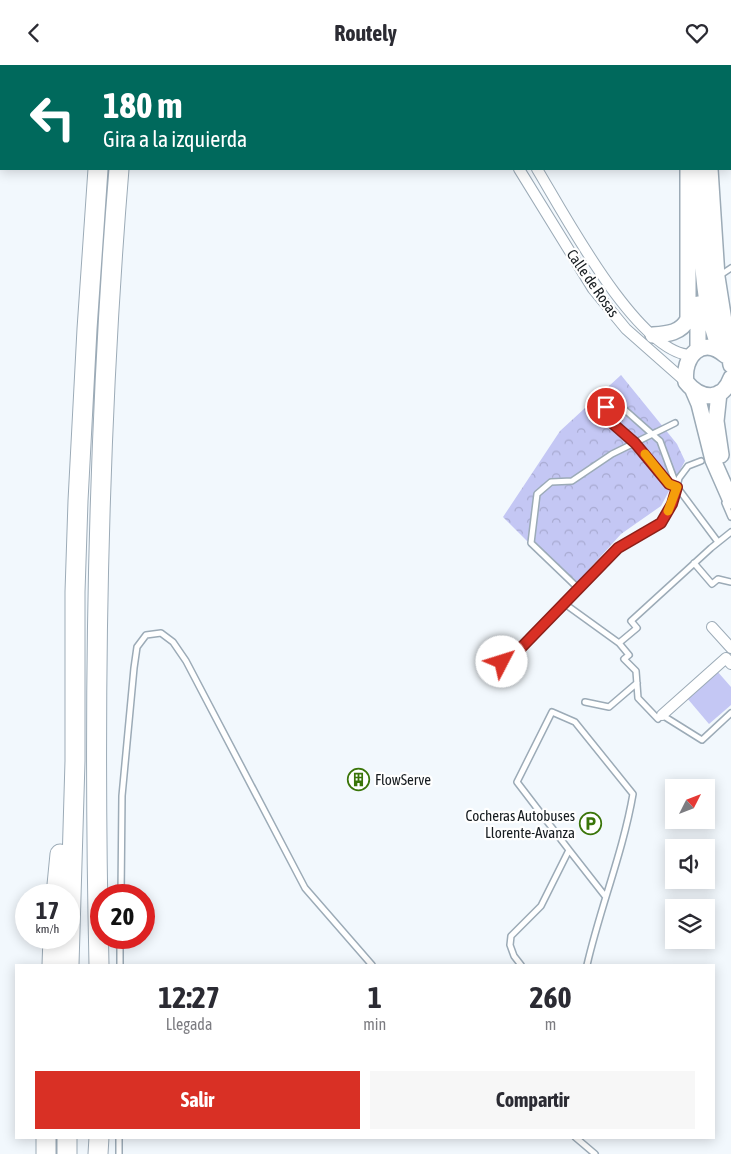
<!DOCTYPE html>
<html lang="es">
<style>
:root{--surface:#fff;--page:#f7f7f7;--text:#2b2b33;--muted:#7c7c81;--accent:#d93025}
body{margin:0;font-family:"Asap Condensed",sans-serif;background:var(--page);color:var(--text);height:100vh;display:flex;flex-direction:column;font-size:19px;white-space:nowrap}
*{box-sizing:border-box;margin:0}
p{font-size:16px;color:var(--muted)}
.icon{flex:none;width:28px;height:28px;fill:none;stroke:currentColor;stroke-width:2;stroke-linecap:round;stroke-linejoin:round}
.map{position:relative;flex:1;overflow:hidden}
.panel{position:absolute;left:15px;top:899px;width:700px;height:175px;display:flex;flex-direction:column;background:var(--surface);border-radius:0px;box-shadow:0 2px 12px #0003}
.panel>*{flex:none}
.top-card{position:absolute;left:0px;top:0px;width:731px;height:105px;box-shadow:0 2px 12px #0003;background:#00695c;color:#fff;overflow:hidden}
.needle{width:32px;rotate:48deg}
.controls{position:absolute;left:665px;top:714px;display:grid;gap:10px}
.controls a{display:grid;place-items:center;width:50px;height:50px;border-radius:0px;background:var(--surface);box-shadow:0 2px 12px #0003;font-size:25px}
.speed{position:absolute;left:15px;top:819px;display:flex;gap:10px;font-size:25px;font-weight:700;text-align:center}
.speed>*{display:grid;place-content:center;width:65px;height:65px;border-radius:50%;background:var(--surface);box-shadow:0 2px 12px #0003;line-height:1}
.speed small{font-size:12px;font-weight:400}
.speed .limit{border:8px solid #d22;background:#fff;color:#111}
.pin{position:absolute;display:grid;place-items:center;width:42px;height:42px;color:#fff;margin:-21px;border:2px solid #fff;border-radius:50%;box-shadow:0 1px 5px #0007}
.me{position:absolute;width:55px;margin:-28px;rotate:50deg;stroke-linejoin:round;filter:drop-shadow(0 0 4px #0008)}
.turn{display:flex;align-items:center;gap:18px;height:105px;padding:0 20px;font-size:22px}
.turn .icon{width:65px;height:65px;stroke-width:2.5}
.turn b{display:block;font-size:35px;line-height:42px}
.eta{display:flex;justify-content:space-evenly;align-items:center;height:85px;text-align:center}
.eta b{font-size:30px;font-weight:700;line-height:35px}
.button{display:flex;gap:10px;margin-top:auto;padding:10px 20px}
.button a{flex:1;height:58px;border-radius:0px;background:var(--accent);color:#fff;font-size:20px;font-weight:700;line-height:58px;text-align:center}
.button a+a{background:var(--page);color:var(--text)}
header{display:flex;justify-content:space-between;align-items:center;height:65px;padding:0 20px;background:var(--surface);font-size:22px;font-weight:700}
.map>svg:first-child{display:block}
</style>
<header><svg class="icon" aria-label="back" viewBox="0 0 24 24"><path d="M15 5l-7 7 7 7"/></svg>Routely<svg class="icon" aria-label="heart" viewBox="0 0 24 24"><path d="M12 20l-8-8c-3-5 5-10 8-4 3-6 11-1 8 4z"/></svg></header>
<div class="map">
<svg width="731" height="1089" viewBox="0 0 731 1089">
<defs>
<pattern id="forest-crowns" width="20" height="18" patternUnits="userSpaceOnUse" patternTransform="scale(1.25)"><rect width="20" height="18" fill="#c4c7f4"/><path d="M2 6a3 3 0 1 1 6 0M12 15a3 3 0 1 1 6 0" fill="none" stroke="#a8aad1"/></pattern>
</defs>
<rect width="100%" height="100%" fill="#f2f8fd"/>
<path fill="url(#forest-crowns)" d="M 621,310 L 677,379 L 685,396 L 661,441 L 621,469 L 573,522 L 503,452 L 560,366 Z"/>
<path fill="#c4c7f4" d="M 717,606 L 731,622 L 731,640 L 709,659 L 687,633 Z"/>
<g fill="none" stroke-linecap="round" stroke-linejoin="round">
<defs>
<path id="lane" d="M 719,211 L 731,203
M 677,422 L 669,419 L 635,378 L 611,357 L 606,346 L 610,339 L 616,337 L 660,376 L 677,422 L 718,477
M 725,438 L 731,452
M 731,467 L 711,483 L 631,556 L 637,563 L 619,578 L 629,590 L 624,594 L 636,606 L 638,633 L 658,654 L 662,650 L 702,675 L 731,648
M 694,498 L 712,519 L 718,514 L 731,517
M 579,524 L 531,478 L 537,429 L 551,417 L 572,416 L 612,389 L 675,358
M 565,539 L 619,578
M 502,597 L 514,590 L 618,483 L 661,457 L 673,439 L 679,413 L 688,401 L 701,396
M 585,637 L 609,642 L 637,618
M 569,785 L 605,831
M 121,830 L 122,731 L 134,603 L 137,582 L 146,570 L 161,568 L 173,577 L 186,596 L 305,823 L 372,900
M 120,900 L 120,872
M 521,900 L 514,891 L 510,880 L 511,871 L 541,841 L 569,785 L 517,717 L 552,647 L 575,657 L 633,729 C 623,787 600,843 587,900
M 575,1072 L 595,1089
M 119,1089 L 119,1072"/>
<path id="street" d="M 456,0 L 456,1
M 473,0 L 474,1
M 565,0 L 565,1
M 487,1 L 489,0
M 519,104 L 593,224 L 626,264 L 686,317
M 537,104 C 563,147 638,289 691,290
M 712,562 L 731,583
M 662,650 L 726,593 L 731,599"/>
<path id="secondary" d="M 692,1 L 692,0
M 710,104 L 717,212 L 731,300
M 700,105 C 701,158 699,240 721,286
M 698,239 L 698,285
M 653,270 C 668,269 681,268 688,254 L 688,104
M 725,290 C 702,270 682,292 686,317 C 700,334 722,338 731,313
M 693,325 L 699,339 L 713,395 L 731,436
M 719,328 L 716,356 L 721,390"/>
<path id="highway" d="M 106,1 L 107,0
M 128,1 L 128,0
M 56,830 L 60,789
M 52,900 L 53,872
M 69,900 L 75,696 L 75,527 L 78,436 L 87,264 L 98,104
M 99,900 C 93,634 97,369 119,104
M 46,1089 L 46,1072
M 67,1089 L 67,1072
M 98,1089 L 99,1072"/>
</defs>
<use href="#lane" stroke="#9cabb7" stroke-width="8"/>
<use href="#street" stroke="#9cabb7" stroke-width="12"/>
<use href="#secondary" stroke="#9cabb7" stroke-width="18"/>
<use href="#highway" stroke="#9cabb7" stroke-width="21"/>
<use href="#lane" stroke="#fff" stroke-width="5"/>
<use href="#street" stroke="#fff" stroke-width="10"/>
<use href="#secondary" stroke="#fff" stroke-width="15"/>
<use href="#highway" stroke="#fff" stroke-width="19"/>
</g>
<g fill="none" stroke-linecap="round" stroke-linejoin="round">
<defs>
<path id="route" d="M 502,597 L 514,590 L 618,483 L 661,458 L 672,439 L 677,422 L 669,419 L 635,378 L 611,357 L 607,351 L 606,342"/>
</defs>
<use href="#route" stroke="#8d1f18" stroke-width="12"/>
<use href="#route" stroke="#d93025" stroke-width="9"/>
<path stroke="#f59e0b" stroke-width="9" d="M 645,389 L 669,419 L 677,422 L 668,446"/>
</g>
<defs>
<symbol id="building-ring" viewBox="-11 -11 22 22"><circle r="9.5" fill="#fff" stroke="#3a7509" stroke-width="1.5"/><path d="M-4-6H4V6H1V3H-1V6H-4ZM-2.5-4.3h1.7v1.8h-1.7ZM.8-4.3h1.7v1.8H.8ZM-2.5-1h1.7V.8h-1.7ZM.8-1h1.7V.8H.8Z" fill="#3a7509"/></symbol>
<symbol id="parking-ring" viewBox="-11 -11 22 22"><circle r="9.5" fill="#fff" stroke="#3a7509" stroke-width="1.5"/><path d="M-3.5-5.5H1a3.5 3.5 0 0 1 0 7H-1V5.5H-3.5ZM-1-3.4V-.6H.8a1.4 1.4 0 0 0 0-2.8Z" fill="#3a7509"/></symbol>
</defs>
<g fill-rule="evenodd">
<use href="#building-ring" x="346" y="702" width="25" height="25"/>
<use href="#parking-ring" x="578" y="746" width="25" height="25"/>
</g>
<g text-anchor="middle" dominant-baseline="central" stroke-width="4.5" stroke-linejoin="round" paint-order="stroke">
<g font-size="15" fill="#161c20" stroke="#fff">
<text transform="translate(593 218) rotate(55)">Calle de Rosas</text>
</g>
<g font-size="15" fill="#161c20" stroke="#fff" text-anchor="start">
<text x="375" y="714">FlowServe</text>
<text x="575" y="750" text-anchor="end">Cocheras Autobuses<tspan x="575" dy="17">Llorente-Avanza</tspan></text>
</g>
</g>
</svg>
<div class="controls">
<a><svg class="needle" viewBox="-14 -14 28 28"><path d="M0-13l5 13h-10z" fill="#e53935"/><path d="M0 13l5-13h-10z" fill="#7c7c81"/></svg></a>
<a><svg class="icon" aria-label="sound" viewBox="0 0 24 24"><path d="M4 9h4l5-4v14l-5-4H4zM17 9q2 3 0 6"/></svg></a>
<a><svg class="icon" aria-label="layers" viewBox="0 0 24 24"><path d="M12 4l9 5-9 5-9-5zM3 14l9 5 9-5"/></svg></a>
</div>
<div class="speed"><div>17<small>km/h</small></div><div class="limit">20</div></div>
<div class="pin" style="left:606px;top:342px;background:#d93025"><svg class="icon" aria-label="arrive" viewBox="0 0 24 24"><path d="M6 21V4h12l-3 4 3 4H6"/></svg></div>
<svg class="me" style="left:502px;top:597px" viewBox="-20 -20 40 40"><circle r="19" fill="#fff"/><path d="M0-13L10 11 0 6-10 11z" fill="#d93025"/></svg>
<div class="top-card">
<div class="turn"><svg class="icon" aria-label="left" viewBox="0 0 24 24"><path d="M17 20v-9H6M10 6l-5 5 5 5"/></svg><div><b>180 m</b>Gira a la izquierda</div></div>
</div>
<section class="panel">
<div class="eta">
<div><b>12:27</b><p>Llegada</p></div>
<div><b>1</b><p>min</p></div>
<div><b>260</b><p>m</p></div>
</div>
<div class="button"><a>Salir</a><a>Compartir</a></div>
</section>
</div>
